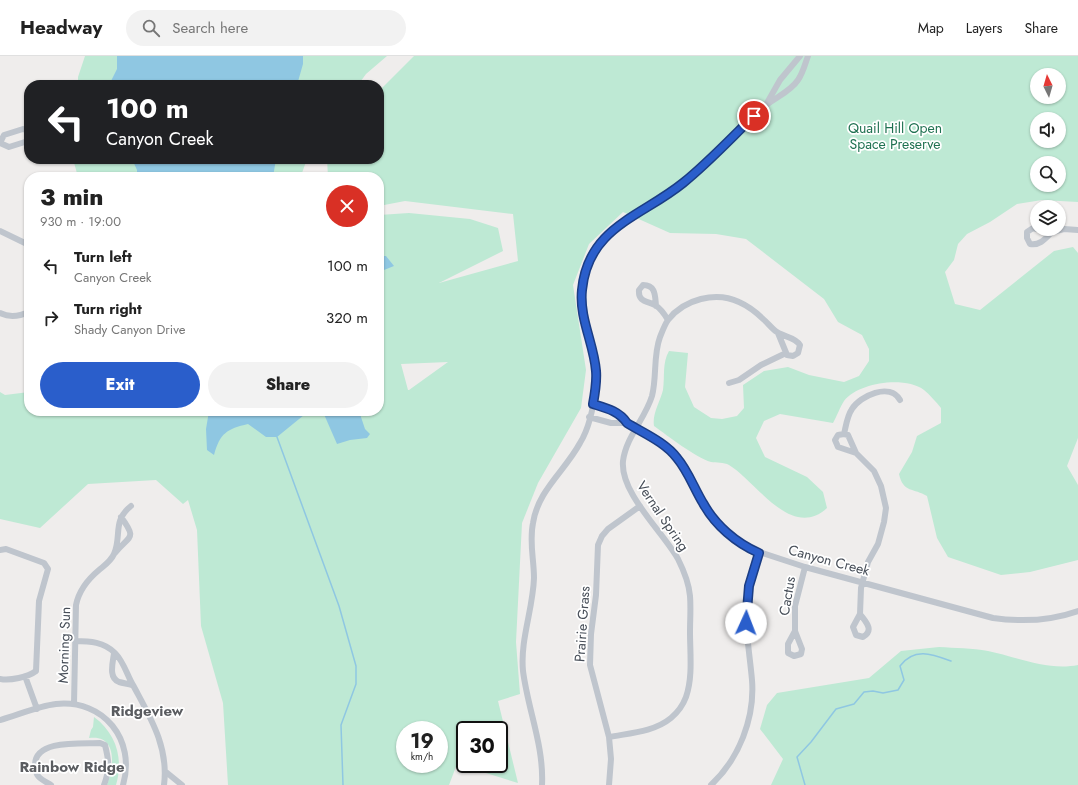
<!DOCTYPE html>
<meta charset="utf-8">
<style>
:root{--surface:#fff;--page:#f2f2f2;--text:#222;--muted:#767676;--line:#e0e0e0;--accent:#2a5ecb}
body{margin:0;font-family:Jost,sans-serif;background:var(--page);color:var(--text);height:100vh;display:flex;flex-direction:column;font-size:15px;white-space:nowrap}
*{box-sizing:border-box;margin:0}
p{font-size:13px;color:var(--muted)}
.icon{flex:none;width:22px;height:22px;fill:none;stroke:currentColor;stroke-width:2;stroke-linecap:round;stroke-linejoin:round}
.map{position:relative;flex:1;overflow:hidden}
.drawer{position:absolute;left:24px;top:116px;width:360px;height:244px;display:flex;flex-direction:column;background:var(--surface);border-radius:16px;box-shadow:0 1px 3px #0004}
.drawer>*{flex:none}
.top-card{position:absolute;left:24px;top:24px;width:360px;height:84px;border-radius:16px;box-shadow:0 1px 3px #0004;background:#202124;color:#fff;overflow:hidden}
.needle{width:26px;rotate:355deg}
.controls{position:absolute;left:1030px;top:12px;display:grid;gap:8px}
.controls a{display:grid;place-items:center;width:36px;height:36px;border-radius:50%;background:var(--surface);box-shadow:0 1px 3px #0004;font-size:20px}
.speed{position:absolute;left:396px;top:665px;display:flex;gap:8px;font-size:20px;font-weight:700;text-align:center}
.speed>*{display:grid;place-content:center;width:52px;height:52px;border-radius:50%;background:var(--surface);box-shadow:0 1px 3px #0004;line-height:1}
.speed small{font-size:10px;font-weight:400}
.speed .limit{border:2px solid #111;border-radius:6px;background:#fff;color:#111}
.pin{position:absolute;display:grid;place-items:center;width:34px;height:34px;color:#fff;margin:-17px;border:2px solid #fff;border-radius:50%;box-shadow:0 1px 4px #0007}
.me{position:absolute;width:44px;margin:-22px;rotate:2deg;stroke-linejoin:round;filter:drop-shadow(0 0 3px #0008)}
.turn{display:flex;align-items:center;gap:14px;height:84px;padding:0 16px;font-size:18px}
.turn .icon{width:52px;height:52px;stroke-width:2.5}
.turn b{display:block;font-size:28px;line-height:34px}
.round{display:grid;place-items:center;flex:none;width:42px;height:42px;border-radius:21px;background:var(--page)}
.headline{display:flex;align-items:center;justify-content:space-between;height:68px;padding:0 16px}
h1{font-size:24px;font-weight:800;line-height:30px}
.action{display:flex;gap:8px;margin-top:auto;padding:8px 16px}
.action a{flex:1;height:46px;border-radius:24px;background:var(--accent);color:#fff;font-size:16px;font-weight:800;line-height:46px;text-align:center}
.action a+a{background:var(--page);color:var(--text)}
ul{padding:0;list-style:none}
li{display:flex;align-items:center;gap:12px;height:52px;padding:0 16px}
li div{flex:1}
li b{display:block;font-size:15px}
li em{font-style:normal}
header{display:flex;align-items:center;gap:24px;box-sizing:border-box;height:56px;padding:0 20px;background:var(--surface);border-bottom:1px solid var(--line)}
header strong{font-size:19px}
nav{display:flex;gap:22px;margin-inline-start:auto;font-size:14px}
.search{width:280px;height:36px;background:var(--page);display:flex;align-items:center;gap:10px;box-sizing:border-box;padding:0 14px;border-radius:22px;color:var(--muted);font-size:15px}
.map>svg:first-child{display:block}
</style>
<header>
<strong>Headway</strong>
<div class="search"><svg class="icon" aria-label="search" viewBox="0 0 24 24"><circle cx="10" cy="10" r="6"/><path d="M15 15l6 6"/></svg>Search here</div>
<nav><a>Map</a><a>Layers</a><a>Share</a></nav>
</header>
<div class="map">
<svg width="1078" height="729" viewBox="0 0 1078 729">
<rect width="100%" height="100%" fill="#efedec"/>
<path fill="#bee9d4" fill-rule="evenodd" d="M 85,0 L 387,0 L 366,18 L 358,29 L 78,29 L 78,21 Z
M 414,0 L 1078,0 L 1078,146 L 1042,144 L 1017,148 L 990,166 L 967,178 L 958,188 L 954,204 L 945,216 L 955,248 L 980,254 L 1054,195 L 1073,191 L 1078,197 L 1078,382 L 1067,410 L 1078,429 L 1078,504 L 1030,516 L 1001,519 L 948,501 L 937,482 L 927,440 C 914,432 903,437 899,418 L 912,396 L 917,380 L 941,367 L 941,352 C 936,346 930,339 924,334 C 905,320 859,326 844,345 C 840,351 837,360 833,367 L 780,358 L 764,365 L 756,382 L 765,401 L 807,421 L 823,436 L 827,452 C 791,485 756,425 729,409 C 724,406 716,407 711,406 C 695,401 668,380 654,370 C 652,358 660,346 663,334 C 665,320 662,307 669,295 L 688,297 L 685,331 L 694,351 L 711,362 L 722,363 L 737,360 L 744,352 L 743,329 L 764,315 L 788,311 L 809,319 L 844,326 L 859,320 L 869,305 L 869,293 L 862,279 L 838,266 L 824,243 L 746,183 L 716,178 L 670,177 L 623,156 L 589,188 L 573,229 L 586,314 L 581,352 L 538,427 L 522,467 L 516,586 L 520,638 L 498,645 L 518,727 L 457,708 L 449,729 L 228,729 L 223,647 L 201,570 L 197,474 L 188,444 L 183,448 L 156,424 L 88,428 L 40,472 L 0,463 L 0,336 L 5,339 L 29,336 L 29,355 L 379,355 L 379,159 L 409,157 L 470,163 L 498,172 L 503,195 L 439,227 L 518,205 L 513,158 L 405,145 L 379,150 L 379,121 L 328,121 L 327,103 L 379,103 L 379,35 ZM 1037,19 L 1059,19 L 1059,41 L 1037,41 ZM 1037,63 L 1059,63 L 1059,85 L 1037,85 ZM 1037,107 L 1059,107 L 1059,129 L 1037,129 ZM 448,306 L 409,334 L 408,334 L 401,308 ZM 405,674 L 439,674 L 439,708 L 405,708 ZM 465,674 L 499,674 L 499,708 L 465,708 Z
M 73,103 L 307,103 L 302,117 L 302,121 L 78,121 Z
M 939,591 C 955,592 972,592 988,595 C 1017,601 1048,615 1078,609 L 1078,729 L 771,729 L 783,703 L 760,673 L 767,649 L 777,637 L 869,622 L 901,595 Z
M 94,661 C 116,677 124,703 116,729 L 107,729 C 114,711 118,678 89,682 L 91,674 L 93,671 Z"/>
<path fill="#8fc7e2" d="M 117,0 L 303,0 L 303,8 L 297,29 L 109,29 L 117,13 Z
M 132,103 L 276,103 L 273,121 L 137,121 L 137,114 Z
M 379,194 L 383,200 L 386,200 L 394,210 L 379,216 Z
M 209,355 L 359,355 L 365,373 L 370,378 L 367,382 L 350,384 L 337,388 L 323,356 L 304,359 L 277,381 L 266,381 L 248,368 C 227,373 220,377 214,399 L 207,394 L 206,373 Z"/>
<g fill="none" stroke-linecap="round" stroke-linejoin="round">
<path stroke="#8fc7e2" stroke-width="1.5" d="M 277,381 L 339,550 L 356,610 L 356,628 L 341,669 L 343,729
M 805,729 L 797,701 L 811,686 L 836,653 L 854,648 L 864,636 L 873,635 L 883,637 L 898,634 L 904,624 L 900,610 C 914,591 932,598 951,605"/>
<path stroke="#bfc5cd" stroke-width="6" d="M 767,47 L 780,24 L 800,0
M 0,87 L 4,79 L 23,73 L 26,74 L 29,78
M 0,87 L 9,91 L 28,85 L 29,82
M 1037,173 L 1033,172 L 1027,176 L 1027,182 L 1030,188 C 1040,190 1046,182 1052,176
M 1039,173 L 1052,176 L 1064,173 L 1078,174
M 0,175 L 29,189
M 656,250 C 655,240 656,229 643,229 L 639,234 C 638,246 647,245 655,249 C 660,252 665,259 668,264
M 0,257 C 10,262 20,260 29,256
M 729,327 L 739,324 L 761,309 L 786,297
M 593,348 C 606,352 619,355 627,367 L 662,389 L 677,401 L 714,464 L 737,485 L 753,494 L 805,511 L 993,562 C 1022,566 1050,565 1078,555
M 589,361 L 611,367 L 627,367
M 844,378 C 846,370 847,360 852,353 C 860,340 890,326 900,344
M 856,397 L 838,391 L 835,384 L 838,379 L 844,378 L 848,379 L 856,397 L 874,415 L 881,430 L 886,452 L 884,466 L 878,488 L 868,506 L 861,532 L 860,558 L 853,571 L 856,579 L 863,581 C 875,574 865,565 860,558
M 0,494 L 6,493 L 44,507 L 48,513 L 39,545 L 36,615 C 28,621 10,625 0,623
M 115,497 C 129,479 138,484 121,461
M 795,575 L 788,588 L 788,597 L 794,600 L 801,598 L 802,593 L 795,575 L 795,550 L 805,511
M 75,585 C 90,585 104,586 115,597 C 124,606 127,619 133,629 C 150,661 169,691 164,729
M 114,597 C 113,606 108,622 119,626 C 123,627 128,628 132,629
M 25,620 L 37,653
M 74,648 L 76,549 C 79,534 87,524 99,514 C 105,509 111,505 114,498 C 122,480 112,465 131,450
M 0,664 C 18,659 38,650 56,648 C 104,643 136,684 123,729
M 609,681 C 630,677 654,676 671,662 C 677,657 683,649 686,641 C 693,621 690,597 690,576 C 690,564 691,552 690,540 C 689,527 684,515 678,503 C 663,476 620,437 623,405 C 626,381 645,363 652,340 C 657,321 653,300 660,281 C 662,276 665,268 668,264 C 684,243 716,235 739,246 C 748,250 756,256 763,263 C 768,267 772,273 777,276 C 784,281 795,281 800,289 L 798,297 L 793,300 L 787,299 L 778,277
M 166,716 L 182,729
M 51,729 C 41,723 35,721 35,709 C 35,683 82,688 100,687 L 105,689 C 109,705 110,713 104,729
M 542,729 C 544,690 528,654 523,615 C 520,584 533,553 534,522 C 534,503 529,486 533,467 C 538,434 565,415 580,387 C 590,371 594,348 596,329 C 598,315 594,301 591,287 C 581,247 574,217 604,182 C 620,163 646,153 667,139 C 703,114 731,78 765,50 C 776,41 790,36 798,24 C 803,17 805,8 808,0
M 609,729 L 611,703 L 609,681 L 590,609 L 591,578 L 596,539 L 598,489 L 602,480 L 608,473 L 640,450
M 711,729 C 739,703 755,662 752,624 C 750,601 746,579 746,556 C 747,535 752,516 759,497"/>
</g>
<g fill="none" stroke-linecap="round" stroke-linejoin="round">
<defs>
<path id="route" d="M 746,567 L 749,530 L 759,497 C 736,487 715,469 703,447 C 694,432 688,415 677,402 C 665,386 643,377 627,367 C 619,355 606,352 593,348 C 595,337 597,326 596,315 C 594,288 579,262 582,234 C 588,171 641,161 683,127 C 709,106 731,82 754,60"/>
</defs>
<use href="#route" stroke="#1b3d84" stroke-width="10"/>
<use href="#route" stroke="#2a5ecb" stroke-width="7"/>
</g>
<g text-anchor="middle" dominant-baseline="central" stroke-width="3.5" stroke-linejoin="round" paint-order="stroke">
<g font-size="14" fill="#1f7151" stroke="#fff">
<text x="895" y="72">Quail Hill Open<tspan x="895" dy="16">Space Preserve</tspan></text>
</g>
<g font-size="14" fill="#474e58" stroke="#fff">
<text transform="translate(663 460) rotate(56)">Vernal Spring</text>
<text transform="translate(829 504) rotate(15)">Canyon Creek</text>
<text transform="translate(787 540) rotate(-80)">Cactus</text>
<text transform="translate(582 568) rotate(-86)">Prairie Grass</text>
<text transform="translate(64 589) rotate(-88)">Morning Sun</text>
</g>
<g font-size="15" font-weight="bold" fill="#5a5c60" stroke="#fff">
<text x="147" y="655">Ridgeview</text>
<text x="72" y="711">Rainbow Ridge</text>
</g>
</g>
</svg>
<div class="controls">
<a><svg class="needle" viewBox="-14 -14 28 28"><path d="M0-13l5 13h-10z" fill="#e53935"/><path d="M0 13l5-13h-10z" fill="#767676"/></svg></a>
<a><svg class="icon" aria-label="sound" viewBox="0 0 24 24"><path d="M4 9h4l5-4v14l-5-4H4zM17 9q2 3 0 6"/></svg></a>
<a><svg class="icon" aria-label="search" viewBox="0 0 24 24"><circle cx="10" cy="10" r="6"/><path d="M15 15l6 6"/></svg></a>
<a><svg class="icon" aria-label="layers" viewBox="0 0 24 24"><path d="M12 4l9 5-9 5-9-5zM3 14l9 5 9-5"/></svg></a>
</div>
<div class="speed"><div>19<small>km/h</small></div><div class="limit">30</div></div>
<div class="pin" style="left:754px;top:60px;background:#d93025"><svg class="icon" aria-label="arrive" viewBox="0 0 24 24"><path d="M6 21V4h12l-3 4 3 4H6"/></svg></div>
<svg class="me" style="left:746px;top:567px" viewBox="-20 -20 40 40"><circle r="19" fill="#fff"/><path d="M0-13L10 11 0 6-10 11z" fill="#2a5ecb"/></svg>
<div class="top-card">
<div class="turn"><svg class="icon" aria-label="left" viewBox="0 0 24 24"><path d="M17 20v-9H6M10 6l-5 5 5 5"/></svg><div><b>100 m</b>Canyon Creek</div></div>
</div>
<section class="drawer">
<div class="headline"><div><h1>3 min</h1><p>930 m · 19:00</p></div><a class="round" style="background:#d93025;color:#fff"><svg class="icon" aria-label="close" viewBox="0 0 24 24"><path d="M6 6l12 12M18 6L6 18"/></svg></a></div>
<ul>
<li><svg class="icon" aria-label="left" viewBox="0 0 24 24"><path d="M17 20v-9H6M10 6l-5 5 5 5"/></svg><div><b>Turn left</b><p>Canyon Creek</p></div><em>100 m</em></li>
<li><svg class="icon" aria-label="right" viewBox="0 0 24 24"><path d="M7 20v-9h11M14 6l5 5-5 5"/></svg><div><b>Turn right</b><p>Shady Canyon Drive</p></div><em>320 m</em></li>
</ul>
<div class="action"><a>Exit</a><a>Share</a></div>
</section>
</div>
